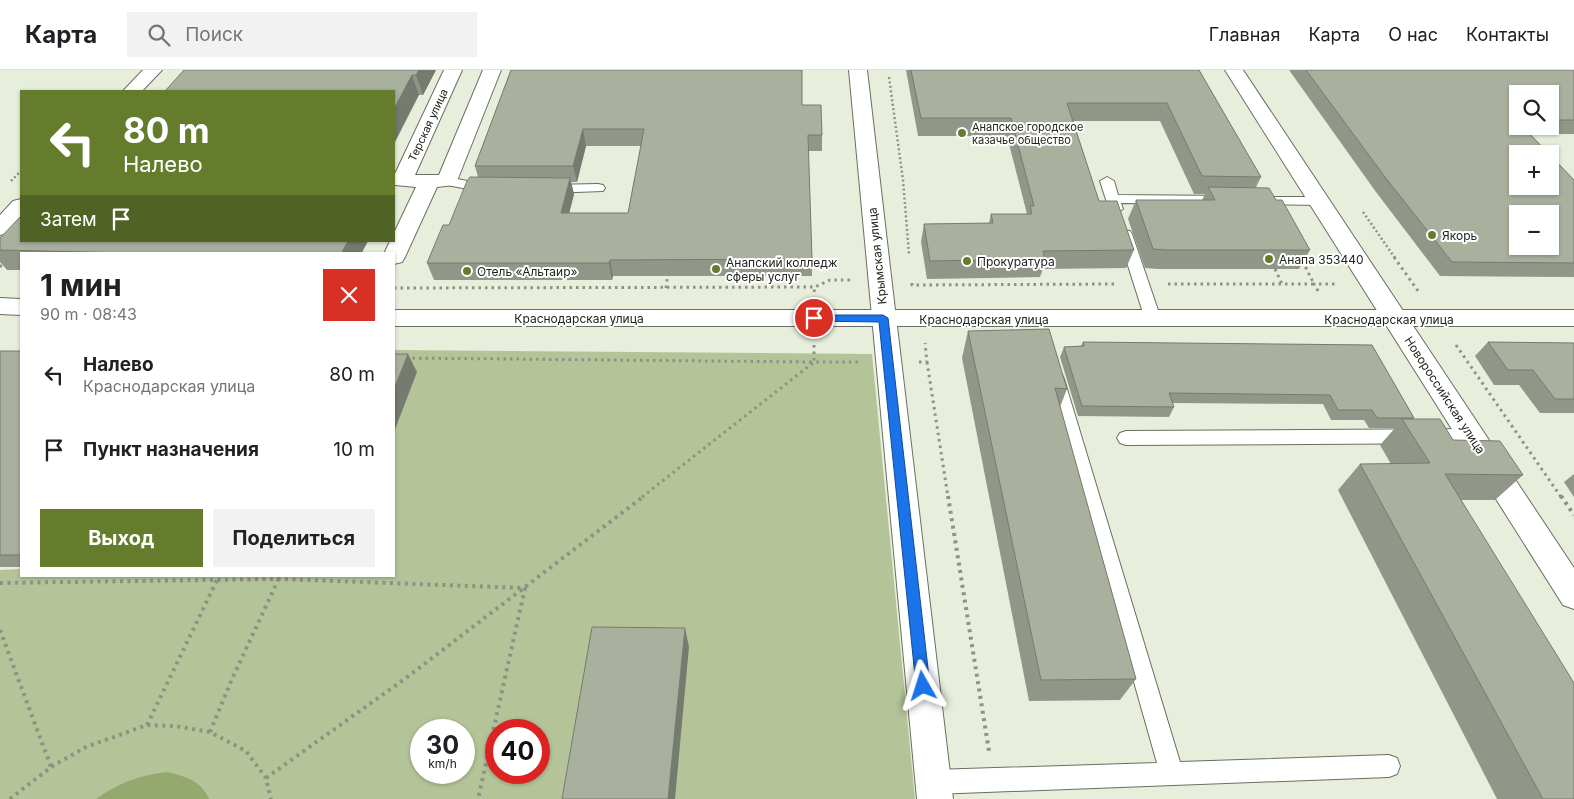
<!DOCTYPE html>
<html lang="ru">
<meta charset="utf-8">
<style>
:root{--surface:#fff;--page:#f2f2f2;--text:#202124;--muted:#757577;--line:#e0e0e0;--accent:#657c2d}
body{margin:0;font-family:Inter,sans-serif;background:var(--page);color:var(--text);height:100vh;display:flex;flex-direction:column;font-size:19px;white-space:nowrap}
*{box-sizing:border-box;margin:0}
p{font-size:16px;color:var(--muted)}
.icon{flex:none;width:28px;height:28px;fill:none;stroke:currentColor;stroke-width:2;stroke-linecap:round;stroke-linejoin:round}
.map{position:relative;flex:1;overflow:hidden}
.details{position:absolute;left:20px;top:182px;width:375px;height:325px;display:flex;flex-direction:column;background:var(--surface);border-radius:0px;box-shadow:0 1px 4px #0004}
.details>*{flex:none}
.banner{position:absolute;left:20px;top:20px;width:375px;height:152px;border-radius:0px;box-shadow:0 1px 4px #0004;background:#657c2d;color:#fff;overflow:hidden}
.buttons{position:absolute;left:1509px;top:15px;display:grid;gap:10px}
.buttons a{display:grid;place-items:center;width:50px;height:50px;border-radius:0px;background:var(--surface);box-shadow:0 1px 4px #0004;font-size:25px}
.speed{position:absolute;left:410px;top:649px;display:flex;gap:10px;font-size:25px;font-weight:700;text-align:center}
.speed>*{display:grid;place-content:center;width:65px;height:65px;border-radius:50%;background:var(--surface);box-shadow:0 1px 4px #0004;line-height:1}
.speed small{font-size:12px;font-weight:400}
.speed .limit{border:8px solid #d22;background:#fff;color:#111}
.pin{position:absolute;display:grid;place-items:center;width:42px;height:42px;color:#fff;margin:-21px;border:2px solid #fff;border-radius:50%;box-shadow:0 1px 5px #0007}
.me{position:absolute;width:55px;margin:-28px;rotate:354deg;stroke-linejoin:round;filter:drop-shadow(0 0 4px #0008)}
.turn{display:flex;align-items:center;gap:18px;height:105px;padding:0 20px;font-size:22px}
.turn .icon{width:65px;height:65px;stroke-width:2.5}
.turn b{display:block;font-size:35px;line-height:42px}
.then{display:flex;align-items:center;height:48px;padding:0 20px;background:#0003;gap:10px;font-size:19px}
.round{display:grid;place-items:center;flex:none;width:52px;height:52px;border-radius:0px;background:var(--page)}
.headline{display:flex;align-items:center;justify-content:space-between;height:85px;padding:0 20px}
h1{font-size:30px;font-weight:700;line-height:38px}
.action{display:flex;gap:10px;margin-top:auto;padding:10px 20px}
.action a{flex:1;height:58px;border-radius:0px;background:var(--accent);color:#fff;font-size:20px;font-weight:700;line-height:58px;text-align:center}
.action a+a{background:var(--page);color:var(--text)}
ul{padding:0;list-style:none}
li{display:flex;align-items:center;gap:15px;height:75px;padding:0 20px}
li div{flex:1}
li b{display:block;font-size:19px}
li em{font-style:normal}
header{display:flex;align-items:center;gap:30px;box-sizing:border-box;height:70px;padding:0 25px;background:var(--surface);border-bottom:1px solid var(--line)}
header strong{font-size:24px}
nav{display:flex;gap:28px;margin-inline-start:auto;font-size:18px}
.search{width:350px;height:45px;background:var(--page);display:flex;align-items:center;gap:12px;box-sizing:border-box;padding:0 18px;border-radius:0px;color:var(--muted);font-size:19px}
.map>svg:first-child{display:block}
</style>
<header>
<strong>Карта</strong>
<div class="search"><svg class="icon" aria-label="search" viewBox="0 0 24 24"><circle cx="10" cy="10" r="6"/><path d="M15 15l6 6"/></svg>Поиск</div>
<nav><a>Главная</a><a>Карта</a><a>О нас</a><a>Контакты</a></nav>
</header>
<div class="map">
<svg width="1574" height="729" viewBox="0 0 1574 729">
<rect width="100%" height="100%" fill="#e7eedb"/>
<path fill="#b4c498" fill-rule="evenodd" d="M 394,280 L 872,284 L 915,729 L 0,729 L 0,500 L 21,499 L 21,506 L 394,506 ZM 421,660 L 464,660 L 464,702 L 421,702 ZM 496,660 L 539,660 L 539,702 L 496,702 Z"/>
<path fill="#95a86e" d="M 167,702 C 185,706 201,711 209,729 L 96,729 C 120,712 138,706 167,702 Z"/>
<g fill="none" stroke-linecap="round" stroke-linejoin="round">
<defs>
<path id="service" d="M 447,107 L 493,116 L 495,119 L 488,123 L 442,114 L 440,111 L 442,108 Z
M 1107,107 L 1114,111 L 1118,125 L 1227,126 L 1234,130 L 1227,134 L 1121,133 L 1123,139 L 1116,143 L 1109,139 L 1100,111 Z
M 598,114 L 603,115 L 605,118 L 603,121 L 549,123 L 542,119 L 549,115 Z
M 1260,127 L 1320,127 L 1327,131 L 1320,135 L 1255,134 L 1253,131 Z
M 1125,160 L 1130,161 L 1132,164 L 1161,249 L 1159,253 L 1153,254 L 1147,253 L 1145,249 L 1118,164 L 1120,161 Z
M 1056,303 L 1062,305 L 1064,309 L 1180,692 L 1389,685 L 1397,688 L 1400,696 L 1397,704 L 1389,707 L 934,724 L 926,720 L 922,712 L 926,704 L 934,700 L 1157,693 L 1048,309 L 1050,305 Z
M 1471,359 L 1477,361 L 1480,366 L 1477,371 L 1471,373 L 1126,375 L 1120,373 L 1117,368 L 1120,363 L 1126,361 Z"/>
<path id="minor" d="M 143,0 L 162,0 L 142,21 L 123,21 Z
M 444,0 L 462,0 L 415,105 L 439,105 L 483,0 L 501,0 L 457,111 L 454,115 L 437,117 L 405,187 L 402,192 L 394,194 L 394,184 L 384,184 L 390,171 L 394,171 L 394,163 L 416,117 L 395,115 L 394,106 Z
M 1225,0 L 1243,0 L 1574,498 L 1574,539 L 1563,535 Z
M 21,129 L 21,149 L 8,163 L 0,165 L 0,145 L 13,131 Z
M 0,228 L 21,229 L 21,245 L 0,244 Z
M 394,240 L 883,240 L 892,242 L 895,248 L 892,254 L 883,256 L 394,256 Z"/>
<path id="tertiary" d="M 849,0 L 867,0 L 895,240 L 1574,240 L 1574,256 L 897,256 L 953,729 L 917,729 Z"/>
</defs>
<use href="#service" stroke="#696f5f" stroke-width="2"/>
<use href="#minor" stroke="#696f5f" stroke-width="2"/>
<use href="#tertiary" stroke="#696f5f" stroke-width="2"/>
<path stroke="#8d9284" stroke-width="2.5" stroke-dasharray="2 2.5" stroke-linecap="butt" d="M 889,7 L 903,110 L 909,184
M 11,111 L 21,101
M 1363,142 L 1395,188"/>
<path stroke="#8d9284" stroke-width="3" stroke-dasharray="2.5 4" stroke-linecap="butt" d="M 1394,187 L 1418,221
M 0,196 L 2,196
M 1275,199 L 1282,214
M 912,213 L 912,215 L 1116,214
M 1168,214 L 1314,214 L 1302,190
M 394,218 L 815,217
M 666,218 L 668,203
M 1318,221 L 1314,214 L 1337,214
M 814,222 L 815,217 L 830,210 L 852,210
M 1456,275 L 1561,427
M 406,288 L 814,292 L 814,273
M 919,292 L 927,292 L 925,273
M 927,292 L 948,427
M 642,427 L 814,292 L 858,292"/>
<path stroke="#8d9284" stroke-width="4" stroke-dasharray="3 4.5" stroke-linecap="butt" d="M 948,426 L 989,681
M 1561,426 L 1574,445
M 0,513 L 279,509 L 525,518 L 478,729
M 0,560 L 51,697
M 147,655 L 219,506
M 210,662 L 232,609 L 280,506
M 266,708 L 406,608 L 644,426
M 10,729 L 51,697 L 86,677 L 147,655 L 175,656 L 210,662 L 246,681 L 266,708 L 271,729"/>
<use href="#service" fill="#fff" fill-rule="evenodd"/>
<use href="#minor" fill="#fff" fill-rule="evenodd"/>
<use href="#tertiary" fill="#fff" fill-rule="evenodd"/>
</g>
<path fill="#919788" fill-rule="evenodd" d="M 436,0 L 423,25 L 165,21 Z
M 511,0 L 802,35 L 822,65 L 822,81 L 808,81 L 812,189 L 812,206 L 613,206 L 612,210 L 434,210 L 427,193 L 449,155 L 478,107 L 475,96 ZM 586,76 L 641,76 L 628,143 L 569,143 L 574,124 L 571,112 L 577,112 Z
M 906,0 L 1199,0 L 1261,107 L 1256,117 L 1276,130 L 1310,180 L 1299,199 L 1158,199 L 1145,198 L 1128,149 L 1136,130 L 1202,130 L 1205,124 L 1194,124 L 1160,51 L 1073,51 L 1099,131 L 1134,180 L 1126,198 L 1043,199 L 1040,207 L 927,209 L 921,172 L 924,154 L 989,153 L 991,144 L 1027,144 L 1007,66 L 918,66 Z
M 1289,0 L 1574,0 L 1574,64 L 1530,64 L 1574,110 L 1574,207 L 1440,206 L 1376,122 ZM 1518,24 L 1550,24 L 1550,56 L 1518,56 Z
M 0,168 L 368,171 L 361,184 L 21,184 L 21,200 L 7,200 L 0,192 Z
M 968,261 L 1067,319 L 1060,337 L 1136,609 L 1120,630 L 1029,631 L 962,288 Z
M 1083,272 L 1372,275 L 1414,348 L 1413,349 L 1453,370 L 1523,405 L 1495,430 L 1461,430 L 1574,729 L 1497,729 L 1338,420 L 1360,394 L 1391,394 L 1380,375 L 1395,358 L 1369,358 L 1364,350 L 1331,350 L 1323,334 L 1172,333 L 1174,337 L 1169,347 L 1078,346 L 1060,287 L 1064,277 L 1081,276 Z
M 1488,272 L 1574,273 L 1574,343 L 1540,343 L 1519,315 L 1494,315 L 1475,286 Z
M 0,281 L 21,281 L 21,497 L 0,497 Z
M 1574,404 L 1574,427 L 1564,412 Z"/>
<path fill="#767b6f" d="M 419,0 L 436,0 L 423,25 L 416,5 Z
M 412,5 L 419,25 L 394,74 L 394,39 Z
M 583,59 L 586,76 L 577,112 L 573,96 Z
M 570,108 L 574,124 L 565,160 L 561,143 Z
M 348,171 L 368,171 L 361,184 L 341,184 Z
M 610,190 L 613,206 L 612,210 L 609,193 Z
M 408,284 L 417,302 L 394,362 L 394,319 Z
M 685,558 L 689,577 L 675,729 L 668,729 Z"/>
<path fill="#a9b09e" stroke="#767b6f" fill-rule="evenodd" d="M 184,0 L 419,0 L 416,5 L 412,5 L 394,39 L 394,21 L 165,21 Z
M 511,0 L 802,0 L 802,35 L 821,35 L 822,65 L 808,65 L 812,189 L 610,190 L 609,193 L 427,193 L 443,155 L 449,155 L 467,111 L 470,107 L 570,108 L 561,143 L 628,143 L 644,59 L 583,59 L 573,96 L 475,96 Z
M 911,0 L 1199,0 L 1261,107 L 1202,106 L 1167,33 L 1067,33 L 1099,131 L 1117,131 L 1134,180 L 1043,181 L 1045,189 L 930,191 L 924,154 L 993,153 L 991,144 L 1032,144 L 1030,136 L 1034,136 L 1011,48 L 921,48 Z
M 1306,0 L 1574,0 L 1574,50 L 1550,50 L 1550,24 L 1518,24 L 1518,50 L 1516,50 L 1518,51 L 1518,56 L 1522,56 L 1549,84 L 1518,84 L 1518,116 L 1550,116 L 1550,85 L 1574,110 L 1574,193 L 1452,192 L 1385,107 ZM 1518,144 L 1550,144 L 1550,176 L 1518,176 Z
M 1208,117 L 1269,118 L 1276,130 L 1282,130 L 1310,180 L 1166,180 L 1153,179 L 1136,130 L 1215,130 Z
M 21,146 L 21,171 L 348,171 L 341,184 L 167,184 L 0,180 L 0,168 Z
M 1049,259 L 1067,319 L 1055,318 L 1136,609 L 1041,610 L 968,261 Z
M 1083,272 L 1372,275 L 1414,348 L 1377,348 L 1372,340 L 1338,340 L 1330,325 L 1169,323 L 1174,337 L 1082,336 L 1064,277 L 1084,276 Z
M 1488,272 L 1574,273 L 1574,329 L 1555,329 L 1533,300 L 1508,300 Z
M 0,281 L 21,281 L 21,485 L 0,485 Z
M 394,284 L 408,284 L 394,319 Z
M 1402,349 L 1440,349 L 1453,370 L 1500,371 L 1523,405 L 1445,404 L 1574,613 L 1574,729 L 1543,729 L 1360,394 L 1430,393 Z
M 592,557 L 685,558 L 668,729 L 562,729 Z"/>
<path fill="#1a73e8" stroke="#114b97" d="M 814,245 L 883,245 L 888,248 L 930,616 L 928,621 L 923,623 L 918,621 L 916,616 L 879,252 L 810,251 L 809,248 Z"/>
<g fill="#657c2d" stroke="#fff" stroke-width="2">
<circle cx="962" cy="63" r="5"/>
<circle cx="1432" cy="165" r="5"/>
<circle cx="1269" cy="189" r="5"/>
<circle cx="967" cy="191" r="5"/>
<circle cx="716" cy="199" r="5"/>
<circle cx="467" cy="201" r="5"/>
</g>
<g text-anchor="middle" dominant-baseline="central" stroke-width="4" stroke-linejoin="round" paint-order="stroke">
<g font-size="11" fill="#21241d" stroke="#fff">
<text transform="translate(428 55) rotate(-65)">Терская улица</text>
</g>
<g font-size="11" fill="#21241d" stroke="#fff" text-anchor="start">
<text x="972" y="57">Анапское городское<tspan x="972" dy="13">казачье общество</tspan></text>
</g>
<g font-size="12" fill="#21241d" stroke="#fff" text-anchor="start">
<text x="1442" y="165">Якорь</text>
<text x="1279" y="189">Анапа 353440</text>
<text x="977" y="191">Прокуратура</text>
<text x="726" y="192">Анапский колледж<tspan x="726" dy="14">сферы услуг</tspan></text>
<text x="477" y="201">Отель «Альтаир»</text>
</g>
<g font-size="12" fill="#21241d" stroke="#fff">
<text transform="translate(877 186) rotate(-96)">Крымская улица</text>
<text x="579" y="248">Краснодарская улица</text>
<text x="984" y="249">Краснодарская улица</text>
<text x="1389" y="249">Краснодарская улица</text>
<text transform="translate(1445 325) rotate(57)">Новороссийская улица</text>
</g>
</g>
</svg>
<div class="buttons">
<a><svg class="icon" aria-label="search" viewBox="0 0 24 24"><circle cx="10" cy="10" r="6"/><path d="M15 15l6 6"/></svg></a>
<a>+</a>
<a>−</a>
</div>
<div class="speed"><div>30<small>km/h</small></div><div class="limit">40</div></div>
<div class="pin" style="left:814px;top:248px;background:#d93025"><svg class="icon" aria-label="arrive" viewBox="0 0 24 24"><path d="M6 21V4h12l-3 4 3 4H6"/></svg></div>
<svg class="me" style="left:923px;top:616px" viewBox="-20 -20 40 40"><path d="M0-17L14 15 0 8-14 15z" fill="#1a73e8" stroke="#fff" stroke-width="4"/></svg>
<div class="banner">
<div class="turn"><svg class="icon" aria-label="left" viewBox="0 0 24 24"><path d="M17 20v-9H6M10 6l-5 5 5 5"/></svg><div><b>80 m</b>Налево</div></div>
<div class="then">Затем<svg class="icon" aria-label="arrive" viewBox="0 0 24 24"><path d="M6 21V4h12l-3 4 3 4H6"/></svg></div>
</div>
<section class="details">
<div class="headline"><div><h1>1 мин</h1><p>90 m · 08:43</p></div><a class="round" style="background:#d93025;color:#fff"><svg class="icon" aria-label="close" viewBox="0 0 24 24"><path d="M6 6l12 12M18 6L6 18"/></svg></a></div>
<ul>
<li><svg class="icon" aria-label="left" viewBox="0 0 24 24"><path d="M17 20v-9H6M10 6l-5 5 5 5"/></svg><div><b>Налево</b><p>Краснодарская улица</p></div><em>80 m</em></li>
<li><svg class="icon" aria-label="arrive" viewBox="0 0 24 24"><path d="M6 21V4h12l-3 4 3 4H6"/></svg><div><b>Пункт назначения</b></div><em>10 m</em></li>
</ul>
<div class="action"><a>Выход</a><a>Поделиться</a></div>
</section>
</div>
